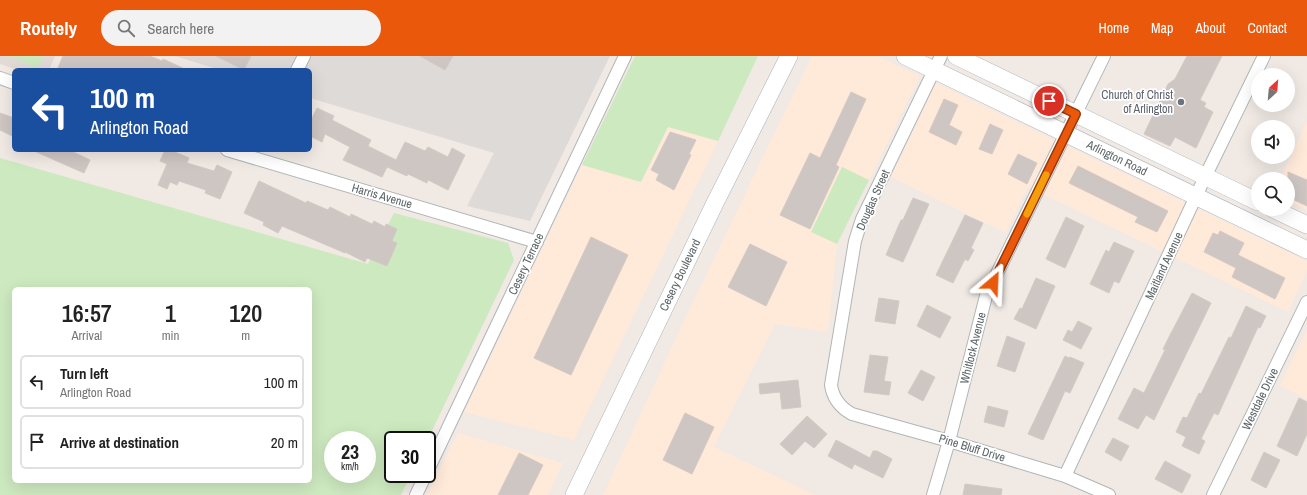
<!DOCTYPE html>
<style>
:root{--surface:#fff;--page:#f2f2f2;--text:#222;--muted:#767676;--line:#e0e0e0;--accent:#ea580c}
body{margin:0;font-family:"Archivo Narrow",sans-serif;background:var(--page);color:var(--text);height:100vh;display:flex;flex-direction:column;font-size:15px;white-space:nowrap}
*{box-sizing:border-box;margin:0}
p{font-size:13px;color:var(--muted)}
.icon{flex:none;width:22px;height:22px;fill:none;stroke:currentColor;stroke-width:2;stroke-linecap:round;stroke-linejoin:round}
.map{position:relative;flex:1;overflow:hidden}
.drawer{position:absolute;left:12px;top:231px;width:300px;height:196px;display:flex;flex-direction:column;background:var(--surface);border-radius:6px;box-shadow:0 4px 16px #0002}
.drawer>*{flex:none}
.hud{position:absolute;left:12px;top:12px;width:300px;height:84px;border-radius:6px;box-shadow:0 4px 16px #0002;background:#1a4fa0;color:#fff;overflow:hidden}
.needle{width:26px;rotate:26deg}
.controls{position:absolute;left:1251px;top:12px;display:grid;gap:8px}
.controls a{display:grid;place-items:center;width:44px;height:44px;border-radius:50%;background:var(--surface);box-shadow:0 4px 16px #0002;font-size:20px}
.speed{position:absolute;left:324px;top:375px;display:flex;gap:8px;font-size:20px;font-weight:700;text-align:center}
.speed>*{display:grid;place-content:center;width:52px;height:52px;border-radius:50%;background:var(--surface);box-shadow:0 4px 16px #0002;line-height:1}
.speed small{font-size:10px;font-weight:400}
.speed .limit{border:2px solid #111;border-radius:6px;background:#fff;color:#111}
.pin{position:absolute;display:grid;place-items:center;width:34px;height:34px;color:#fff;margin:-17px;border:2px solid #fff;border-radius:50%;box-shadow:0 1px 4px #0007}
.me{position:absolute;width:44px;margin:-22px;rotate:26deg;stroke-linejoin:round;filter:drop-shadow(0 0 3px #0008)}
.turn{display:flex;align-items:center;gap:14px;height:84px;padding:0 12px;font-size:18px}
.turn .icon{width:52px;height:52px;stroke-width:2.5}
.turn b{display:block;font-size:28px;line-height:34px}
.eta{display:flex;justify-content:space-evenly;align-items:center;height:68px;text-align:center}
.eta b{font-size:24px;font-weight:600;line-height:28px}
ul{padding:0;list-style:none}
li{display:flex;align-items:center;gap:12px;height:54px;margin:0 8px 6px;padding:0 4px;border:2px solid var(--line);border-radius:6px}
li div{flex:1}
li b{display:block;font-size:15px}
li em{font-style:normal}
header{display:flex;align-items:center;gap:24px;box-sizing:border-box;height:56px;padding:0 20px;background:var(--accent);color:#fff}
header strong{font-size:19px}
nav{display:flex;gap:22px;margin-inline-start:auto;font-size:14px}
.search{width:280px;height:36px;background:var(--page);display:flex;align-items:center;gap:10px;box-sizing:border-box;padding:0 14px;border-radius:22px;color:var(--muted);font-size:15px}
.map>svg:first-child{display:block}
</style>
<header>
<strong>Routely</strong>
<div class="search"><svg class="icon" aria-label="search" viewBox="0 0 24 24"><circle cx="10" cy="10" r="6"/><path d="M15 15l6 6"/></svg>Search here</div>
<nav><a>Home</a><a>Map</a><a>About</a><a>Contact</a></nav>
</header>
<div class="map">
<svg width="1307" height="439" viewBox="0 0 1307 439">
<rect width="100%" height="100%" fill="#f0e9e4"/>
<path fill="#ffeada" d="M 812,0 L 877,0 L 920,20 L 869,124 L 842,111 L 811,176 L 837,188 L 828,276 L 775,268 L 714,391 L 815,439 L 603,439 L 689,254 Z
M 936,27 L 1307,205 L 1307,214 L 1288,256 L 1028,131 L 1006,177 L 891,121 Z
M 1307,65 L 1307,154 L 1288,145 L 1288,123 L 1280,123 Z
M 668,71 L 718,85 L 574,384 L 464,356 L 582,109 L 641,126 Z
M 1307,273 L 1307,343 L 1280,330 Z
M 458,377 L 563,407 L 548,439 L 426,439 Z"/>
<path fill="#dedad7" d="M 175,0 L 610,0 L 530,165 L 467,150 L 494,97 L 310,42 L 310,14 L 220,14 Z"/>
<path fill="#e2dad5" d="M 0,0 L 55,0 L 49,14 L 18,14 L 0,8 Z"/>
<path fill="#cde9bf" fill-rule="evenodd" d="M 10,0 L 43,0 L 37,12 Z
M 635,0 L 758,0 L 718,85 L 668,71 L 641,126 L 582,109 Z
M 0,102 L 368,208 L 394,157 L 508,187 L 514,204 L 427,385 L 427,384 L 393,384 L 393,418 L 411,418 L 401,439 L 0,439 ZM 14,233 L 310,233 L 310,425 L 14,425 ZM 333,384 L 367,384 L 367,418 L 333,418 Z
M 842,111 L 869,124 L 837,188 L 811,176 Z"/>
<path fill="#cdc6c3" stroke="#d5c9c2" d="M 63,0 L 150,0 L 162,5 L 163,3 L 187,14 L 57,14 Z
M 216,0 L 251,0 L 244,14 Z
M 420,0 L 453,0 L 445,14 Z
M 1187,0 L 1222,0 L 1200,44 L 1206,47 L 1204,51 L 1213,56 L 1196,92 L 1175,81 L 1170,90 L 1144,78 L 1168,28 L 1175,23 Z
M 851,36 L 866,43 L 836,109 L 839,111 L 810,173 L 780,159 L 810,97 L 820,102 Z
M 944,43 L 958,49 L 949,69 L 962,76 L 956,89 L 929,76 Z
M 317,52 L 334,60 L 332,64 L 371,84 L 368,90 L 396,104 L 405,86 L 425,95 L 428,91 L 448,101 L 452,92 L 465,99 L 448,134 L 428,124 L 427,127 L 408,118 L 407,120 L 387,111 L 382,121 L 343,104 L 350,91 L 325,78 L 322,86 L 310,80 L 310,66 Z
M 0,57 L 14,62 L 14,81 L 0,74 Z
M 990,68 L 1003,74 L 992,98 L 979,93 Z
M 670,76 L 696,84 L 689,98 L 691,99 L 674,134 L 656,124 L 659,118 L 651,114 Z
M 32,94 L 69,94 L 90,104 L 84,117 Z
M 165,94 L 170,94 L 189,102 L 187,107 L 214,115 L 217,109 L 232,116 L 220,143 L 205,137 L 206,134 L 179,125 L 177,129 L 170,126 L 167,133 L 158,129 L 167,108 L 160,105 Z
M 1018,98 L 1037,107 L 1027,128 L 1008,118 Z
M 1078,110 L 1168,155 L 1157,176 L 1135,166 L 1138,161 L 1069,127 Z
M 1288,116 L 1307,124 L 1307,150 L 1288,141 Z
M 259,125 L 306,147 L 307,145 L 328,154 L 330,151 L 350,161 L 351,158 L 372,168 L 374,165 L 385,171 L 386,168 L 397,173 L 392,185 L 397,187 L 387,210 L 367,202 L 365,206 L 345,196 L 345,197 L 282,170 L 278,177 L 263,169 L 264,166 L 244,157 Z
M 913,142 L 929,148 L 903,206 L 886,199 L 901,164 L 903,164 Z
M 965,159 L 983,167 L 971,192 L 974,194 L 968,205 L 965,203 L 953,227 L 936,219 Z
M 1066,161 L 1084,170 L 1065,212 L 1046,203 Z
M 1220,175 L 1244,187 L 1238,199 L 1285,222 L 1275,243 L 1232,221 L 1236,212 L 1204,196 L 1213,177 L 1218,179 Z
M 591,181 L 628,199 L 571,319 L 534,302 Z
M 1114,186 L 1134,195 L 1119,227 L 1114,225 L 1109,237 L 1090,228 L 1106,194 L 1109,196 Z
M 750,188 L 787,206 L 766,250 L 728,231 Z
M 1036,222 L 1055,230 L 1036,273 L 1014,263 L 1020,252 L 1022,253 Z
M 1192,237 L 1211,247 L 1154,364 L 1146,359 L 1138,373 L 1118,363 L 1134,332 L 1144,337 L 1165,294 L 1163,293 L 1169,281 Z
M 879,242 L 899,245 L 895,268 L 875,265 Z
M 927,249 L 951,261 L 940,282 L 917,270 Z
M 1246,250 L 1266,260 L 1260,272 L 1258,271 L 1218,359 L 1214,357 L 1201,383 L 1205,385 L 1199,398 L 1182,390 L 1186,381 L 1176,376 L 1183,361 L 1187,362 L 1199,337 L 1201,338 L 1229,281 L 1231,282 Z
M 1078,265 L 1092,272 L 1081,293 L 1063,284 L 1068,274 L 1072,276 Z
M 1007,280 L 1025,287 L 1015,316 L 997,310 Z
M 870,299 L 888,301 L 884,325 L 891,326 L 889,339 L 864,336 Z
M 1065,300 L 1069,302 L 1070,301 L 1084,307 L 1070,337 L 1065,335 L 1043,384 L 1028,378 Z
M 921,314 L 935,321 L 923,345 L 908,337 Z
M 798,324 L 801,351 L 782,353 L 780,336 L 760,338 L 759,328 Z
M 1299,342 L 1307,346 L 1307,378 L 1297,400 L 1277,390 Z
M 988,350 L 1008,355 L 1004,371 L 984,366 Z
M 685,357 L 714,371 L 692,418 L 663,404 Z
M 807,360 L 827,378 L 814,392 L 805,385 L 792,399 L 780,388 Z
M 1113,382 L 1129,390 L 1121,405 L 1105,396 Z
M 836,384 L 870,402 L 873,395 L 877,395 L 892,403 L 883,422 L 854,408 L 852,413 L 828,400 Z
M 1264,396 L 1280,404 L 1266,432 L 1251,424 Z
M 519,397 L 543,409 L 528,439 L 498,439 Z
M 1165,405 L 1191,419 L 1182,437 L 1155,423 Z
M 965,428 L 1002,433 L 1001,439 L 963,439 Z"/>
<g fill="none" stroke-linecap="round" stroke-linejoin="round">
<defs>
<path id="street" d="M 941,0 L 862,163 L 855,185 L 831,329 C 833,343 841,352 852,358 L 949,385 L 1065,420 L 1109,439
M 297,14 L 304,0
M 0,22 L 14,27
M 227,94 L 537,186
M 427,416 L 625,0
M 1065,420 L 1205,121 L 1264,0
M 416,439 L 426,418
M 933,439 L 949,385 L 986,240 L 1104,0
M 1213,439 L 1307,246"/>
<path id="secondary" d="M 905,0 L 1307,194
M 956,0 L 1258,146
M 1273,153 L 1307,169
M 574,439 L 714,149 L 789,0"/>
</defs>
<use href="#street" stroke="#b0b6b8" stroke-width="14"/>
<use href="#secondary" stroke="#afb5b8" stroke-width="18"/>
<use href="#street" stroke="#fff" stroke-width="12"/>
<use href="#secondary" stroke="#fff" stroke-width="17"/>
</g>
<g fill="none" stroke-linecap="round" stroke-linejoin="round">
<defs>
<path id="route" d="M 993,227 L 1076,58 L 1049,45"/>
</defs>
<use href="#route" stroke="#983908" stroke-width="10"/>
<use href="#route" stroke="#ea580c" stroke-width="7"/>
<path stroke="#f59e0b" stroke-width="7" d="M 1027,158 L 1046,119"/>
</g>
<circle fill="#6b7280" stroke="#fff" stroke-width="1.5" cx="1181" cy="46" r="4"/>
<g text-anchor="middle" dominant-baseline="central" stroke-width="3.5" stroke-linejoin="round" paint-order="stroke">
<g font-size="12" fill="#5b616d" stroke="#fff" text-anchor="end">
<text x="1173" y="39">Church of Christ<tspan x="1173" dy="14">of Arlington</tspan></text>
</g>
<g font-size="12" fill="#5c6466" stroke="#fff">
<text transform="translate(1117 102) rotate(26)">Arlington Road</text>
<text transform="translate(382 140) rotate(16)">Harris Avenue</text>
<text transform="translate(873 144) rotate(-66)">Douglas Street</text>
<text transform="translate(526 208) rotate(-65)">Cesery Terrace</text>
<text transform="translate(1164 210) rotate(-65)">Maitland Avenue</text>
<text transform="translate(680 219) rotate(-64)">Cesery Boulevard</text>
<text transform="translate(973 292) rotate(-76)">Whitlock Avenue</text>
<text transform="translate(1260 343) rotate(-64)">Westdale Drive</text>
<text transform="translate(972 392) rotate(17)">Pine Bluff Drive</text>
</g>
</g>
</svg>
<div class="controls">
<a><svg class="needle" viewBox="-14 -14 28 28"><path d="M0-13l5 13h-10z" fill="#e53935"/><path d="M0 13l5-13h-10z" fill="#767676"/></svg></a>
<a><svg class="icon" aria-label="sound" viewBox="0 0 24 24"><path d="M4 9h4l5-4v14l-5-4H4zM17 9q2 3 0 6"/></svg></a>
<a><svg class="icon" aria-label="search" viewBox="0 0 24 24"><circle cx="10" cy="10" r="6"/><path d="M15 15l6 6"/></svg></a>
</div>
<div class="speed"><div>23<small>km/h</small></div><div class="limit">30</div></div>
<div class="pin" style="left:1049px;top:45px;background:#d93025"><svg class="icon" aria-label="arrive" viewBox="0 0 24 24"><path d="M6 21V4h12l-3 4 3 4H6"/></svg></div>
<svg class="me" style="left:993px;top:227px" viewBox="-20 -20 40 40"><path d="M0-17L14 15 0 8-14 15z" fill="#ea580c" stroke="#fff" stroke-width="4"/></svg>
<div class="hud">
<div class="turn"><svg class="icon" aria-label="left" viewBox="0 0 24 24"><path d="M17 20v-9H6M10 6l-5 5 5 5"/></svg><div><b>100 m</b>Arlington Road</div></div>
</div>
<section class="drawer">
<div class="eta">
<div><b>16:57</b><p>Arrival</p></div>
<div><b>1</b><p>min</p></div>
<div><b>120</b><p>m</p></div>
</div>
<ul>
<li><svg class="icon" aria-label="left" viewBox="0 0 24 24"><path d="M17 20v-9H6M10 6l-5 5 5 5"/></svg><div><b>Turn left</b><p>Arlington Road</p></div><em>100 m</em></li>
<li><svg class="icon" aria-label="arrive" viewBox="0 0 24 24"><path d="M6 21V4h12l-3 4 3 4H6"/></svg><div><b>Arrive at destination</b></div><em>20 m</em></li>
</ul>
</section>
</div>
